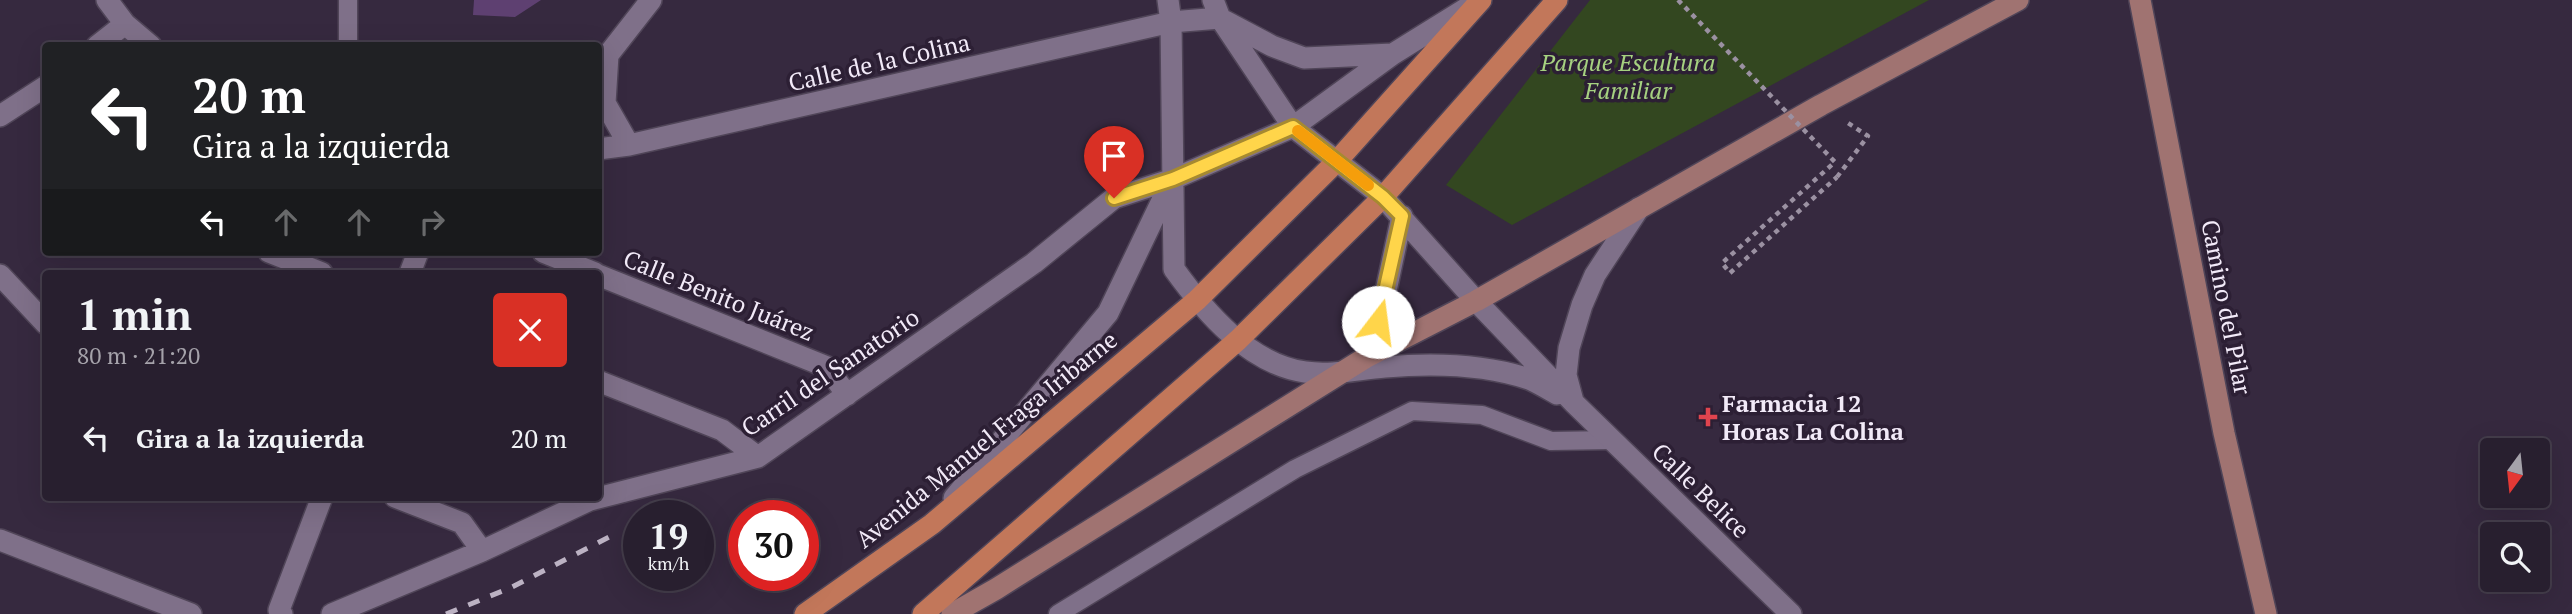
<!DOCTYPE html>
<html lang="es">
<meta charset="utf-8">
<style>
:root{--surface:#281f2f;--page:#342c3b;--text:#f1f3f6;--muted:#a5a2aa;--line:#443d4b}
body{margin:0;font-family:"PT Serif",serif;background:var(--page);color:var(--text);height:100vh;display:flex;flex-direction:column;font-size:26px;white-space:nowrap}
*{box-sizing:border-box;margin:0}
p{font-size:23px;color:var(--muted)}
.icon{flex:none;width:38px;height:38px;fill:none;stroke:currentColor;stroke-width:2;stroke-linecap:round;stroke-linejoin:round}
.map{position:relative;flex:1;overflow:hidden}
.side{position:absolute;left:42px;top:270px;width:560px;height:231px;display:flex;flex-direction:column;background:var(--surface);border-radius:7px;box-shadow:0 7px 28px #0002,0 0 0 2px var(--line)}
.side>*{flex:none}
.hud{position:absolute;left:42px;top:42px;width:560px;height:214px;border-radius:7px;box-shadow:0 7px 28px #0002,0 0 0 2px var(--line);background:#202124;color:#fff;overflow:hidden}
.needle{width:46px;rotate:195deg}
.controls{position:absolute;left:2480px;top:438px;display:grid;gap:14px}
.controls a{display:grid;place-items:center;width:70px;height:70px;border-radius:7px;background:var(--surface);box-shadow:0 7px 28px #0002,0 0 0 2px var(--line);font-size:35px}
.speed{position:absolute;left:623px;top:500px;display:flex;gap:14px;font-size:35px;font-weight:700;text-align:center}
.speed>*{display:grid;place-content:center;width:91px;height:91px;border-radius:50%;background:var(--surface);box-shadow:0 7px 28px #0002,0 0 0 2px var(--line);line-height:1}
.speed small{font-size:18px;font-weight:400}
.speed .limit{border:10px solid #d22;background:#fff;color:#111}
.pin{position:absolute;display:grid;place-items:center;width:60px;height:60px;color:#fff;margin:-72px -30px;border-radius:50% 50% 50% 0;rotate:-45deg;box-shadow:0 0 7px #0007}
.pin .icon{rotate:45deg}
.me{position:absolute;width:77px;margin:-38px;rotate:15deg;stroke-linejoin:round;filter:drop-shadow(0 0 5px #0008)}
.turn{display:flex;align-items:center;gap:24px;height:147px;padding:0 35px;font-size:32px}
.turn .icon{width:91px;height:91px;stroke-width:2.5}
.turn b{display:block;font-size:49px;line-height:60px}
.lanes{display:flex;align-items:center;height:66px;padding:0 35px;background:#0003;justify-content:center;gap:35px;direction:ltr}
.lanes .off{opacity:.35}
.round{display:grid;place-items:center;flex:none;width:74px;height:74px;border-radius:7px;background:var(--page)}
.head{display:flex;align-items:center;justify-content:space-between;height:119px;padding:0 35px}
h1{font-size:42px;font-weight:800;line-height:52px}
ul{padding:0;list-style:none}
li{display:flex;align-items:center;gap:21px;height:98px;padding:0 35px}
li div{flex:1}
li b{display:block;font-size:26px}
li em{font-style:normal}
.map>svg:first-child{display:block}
</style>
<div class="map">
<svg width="2572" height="614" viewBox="0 0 2572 614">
<rect width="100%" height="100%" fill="#36293f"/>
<path fill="#334720" d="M 1590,0 L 1929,0 L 1512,225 L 1446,185 Z"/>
<path fill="#5e4071" d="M 474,0 L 541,0 L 515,17 L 473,15 Z"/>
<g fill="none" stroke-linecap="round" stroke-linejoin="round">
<defs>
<path id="lane" d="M 348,46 L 348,0
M 1058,614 L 1295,469 L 1412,411 L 1482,415 L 1551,441 L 1612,440"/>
<path id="street" d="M 107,0 L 125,24 L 151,46
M 1168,0 L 1171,22 L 1174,269 C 1205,312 1249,364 1305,372 C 1333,376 1358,369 1385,367 C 1432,363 1484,364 1529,379 C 1538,383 1548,389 1557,394
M 1213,0 L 1220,18 L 1293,127 L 1383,197 L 1476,301 L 1574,403 L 1791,614
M 1225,21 L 1272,46 L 1304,58 L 1393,54
M 97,46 L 125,24
M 0,116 L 46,86
M 629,145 L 605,103 L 608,55 L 651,0
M 598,149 L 629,145 L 1171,22 L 1220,18
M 269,252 L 322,273
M 543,252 L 595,273
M 410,273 L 418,252
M 0,275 L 46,324
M 598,275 L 827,367 L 847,395
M 1365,358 L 1387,286 L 1402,216
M 598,381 L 722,430 L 758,457
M 1573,401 L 1566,375 L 1569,348 L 1582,305 L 1595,275 L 1639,208
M 395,497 L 462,523 L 482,551
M 954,498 L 1108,313 L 1170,184
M 0,540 L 191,614
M 282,614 L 279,610 L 322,497
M 332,614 L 482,551 L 590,500 L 758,457 L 1034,263 L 1114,198 L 1173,179 L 1293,127 L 1393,54 L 1475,3"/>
<path id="secondary" d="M 2140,0 L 2224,433 L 2266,614
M 952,614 L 996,589 L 1365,358 L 1476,301 L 1821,105 L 2018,0"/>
<path id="primary" d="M 805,614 L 932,524 L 1197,300 L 1337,161 L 1481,0
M 923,614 L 1238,340 L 1383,197 L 1557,0"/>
</defs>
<use href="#lane" stroke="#504558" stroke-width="21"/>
<use href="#street" stroke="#504558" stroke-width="24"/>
<use href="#secondary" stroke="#504558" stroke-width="24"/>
<use href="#primary" stroke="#504558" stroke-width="24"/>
<path stroke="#9b91a2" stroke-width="4.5" stroke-dasharray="5 5" stroke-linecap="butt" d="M 1837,177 L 1868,136 L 1848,123"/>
<use href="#lane" stroke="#7f7089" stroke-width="18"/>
<use href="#street" stroke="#7f7089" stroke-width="21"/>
<use href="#secondary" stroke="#a07371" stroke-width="21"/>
<use href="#primary" stroke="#c2775a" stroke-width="21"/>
<path stroke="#bcb2c3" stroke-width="5" stroke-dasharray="12 12" stroke-linecap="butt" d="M 446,614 L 510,588 L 615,534"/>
<path stroke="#9b91a2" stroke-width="4.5" stroke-dasharray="5 5" stroke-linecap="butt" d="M 1678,0 L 1835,162 L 1722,263 L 1730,273 L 1837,177"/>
</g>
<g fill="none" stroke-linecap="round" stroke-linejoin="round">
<defs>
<path id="route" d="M 1114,198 L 1173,179 L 1293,127 L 1383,197 L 1402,216 L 1378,322"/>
</defs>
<use href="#route" stroke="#a68a30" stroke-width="18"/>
<use href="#route" stroke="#ffd54a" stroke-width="12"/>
<path stroke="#f59e0b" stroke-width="12" d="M 1298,131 L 1368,185"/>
</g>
<path fill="#e0444e" stroke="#2c1f34" stroke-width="2.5" d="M1704.5 406.5h7v7h7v7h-7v7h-7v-7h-7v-7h7z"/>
<g text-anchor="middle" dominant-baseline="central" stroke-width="7" stroke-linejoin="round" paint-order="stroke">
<g font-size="24" fill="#f2eaf8" stroke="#2c1f34">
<text transform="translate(879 62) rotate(-13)">Calle de la Colina</text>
<text transform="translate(719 295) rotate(22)">Calle Benito Juárez</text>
<text transform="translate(2227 307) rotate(79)">Camino del Pilar</text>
<text transform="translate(830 372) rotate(-34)">Carril del Sanatorio</text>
<text transform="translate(986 439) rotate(-39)">Avenida Manuel Fraga Iribarne</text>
<text transform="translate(1701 490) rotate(44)">Calle Belice</text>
</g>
<g font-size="24" font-style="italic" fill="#a6d180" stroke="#2c1f34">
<text x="1628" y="62">Parque Escultura<tspan x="1628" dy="28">Familiar</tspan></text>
</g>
<g font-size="24" font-weight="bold" fill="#f2eaf8" stroke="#2c1f34" text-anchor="start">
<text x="1722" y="403">Farmacia 12<tspan x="1722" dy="28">Horas La Colina</tspan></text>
</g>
</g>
</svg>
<div class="controls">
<a><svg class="needle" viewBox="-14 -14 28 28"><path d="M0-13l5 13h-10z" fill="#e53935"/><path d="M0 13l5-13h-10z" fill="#a5a2aa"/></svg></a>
<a><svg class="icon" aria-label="search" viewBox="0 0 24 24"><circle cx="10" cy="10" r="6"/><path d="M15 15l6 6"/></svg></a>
</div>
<div class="speed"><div>19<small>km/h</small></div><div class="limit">30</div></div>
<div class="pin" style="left:1114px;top:198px;background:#d93025"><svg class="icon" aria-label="arrive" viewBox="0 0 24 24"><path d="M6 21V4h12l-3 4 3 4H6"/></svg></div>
<svg class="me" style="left:1378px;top:322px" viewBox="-20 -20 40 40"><circle r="19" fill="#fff"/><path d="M0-13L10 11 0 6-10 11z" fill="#ffd54a"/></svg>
<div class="hud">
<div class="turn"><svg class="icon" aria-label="left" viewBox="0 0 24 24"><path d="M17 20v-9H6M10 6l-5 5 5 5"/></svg><div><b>20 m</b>Gira a la izquierda</div></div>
<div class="lanes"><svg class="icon" aria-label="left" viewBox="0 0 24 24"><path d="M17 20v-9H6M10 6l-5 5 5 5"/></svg><svg class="icon off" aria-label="ahead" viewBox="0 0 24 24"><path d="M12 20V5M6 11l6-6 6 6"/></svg><svg class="icon off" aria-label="ahead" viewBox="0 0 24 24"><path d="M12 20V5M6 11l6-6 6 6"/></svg><svg class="icon off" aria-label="right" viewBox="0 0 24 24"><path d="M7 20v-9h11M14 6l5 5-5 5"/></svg></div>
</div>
<section class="side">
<div class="head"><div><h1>1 min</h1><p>80 m · 21:20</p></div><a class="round" style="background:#d93025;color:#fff"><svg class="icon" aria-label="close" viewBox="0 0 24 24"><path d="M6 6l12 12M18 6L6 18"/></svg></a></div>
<ul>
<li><svg class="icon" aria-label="left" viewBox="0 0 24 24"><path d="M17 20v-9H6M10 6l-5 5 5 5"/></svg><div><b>Gira a la izquierda</b></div><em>20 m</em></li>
</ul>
</section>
</div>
